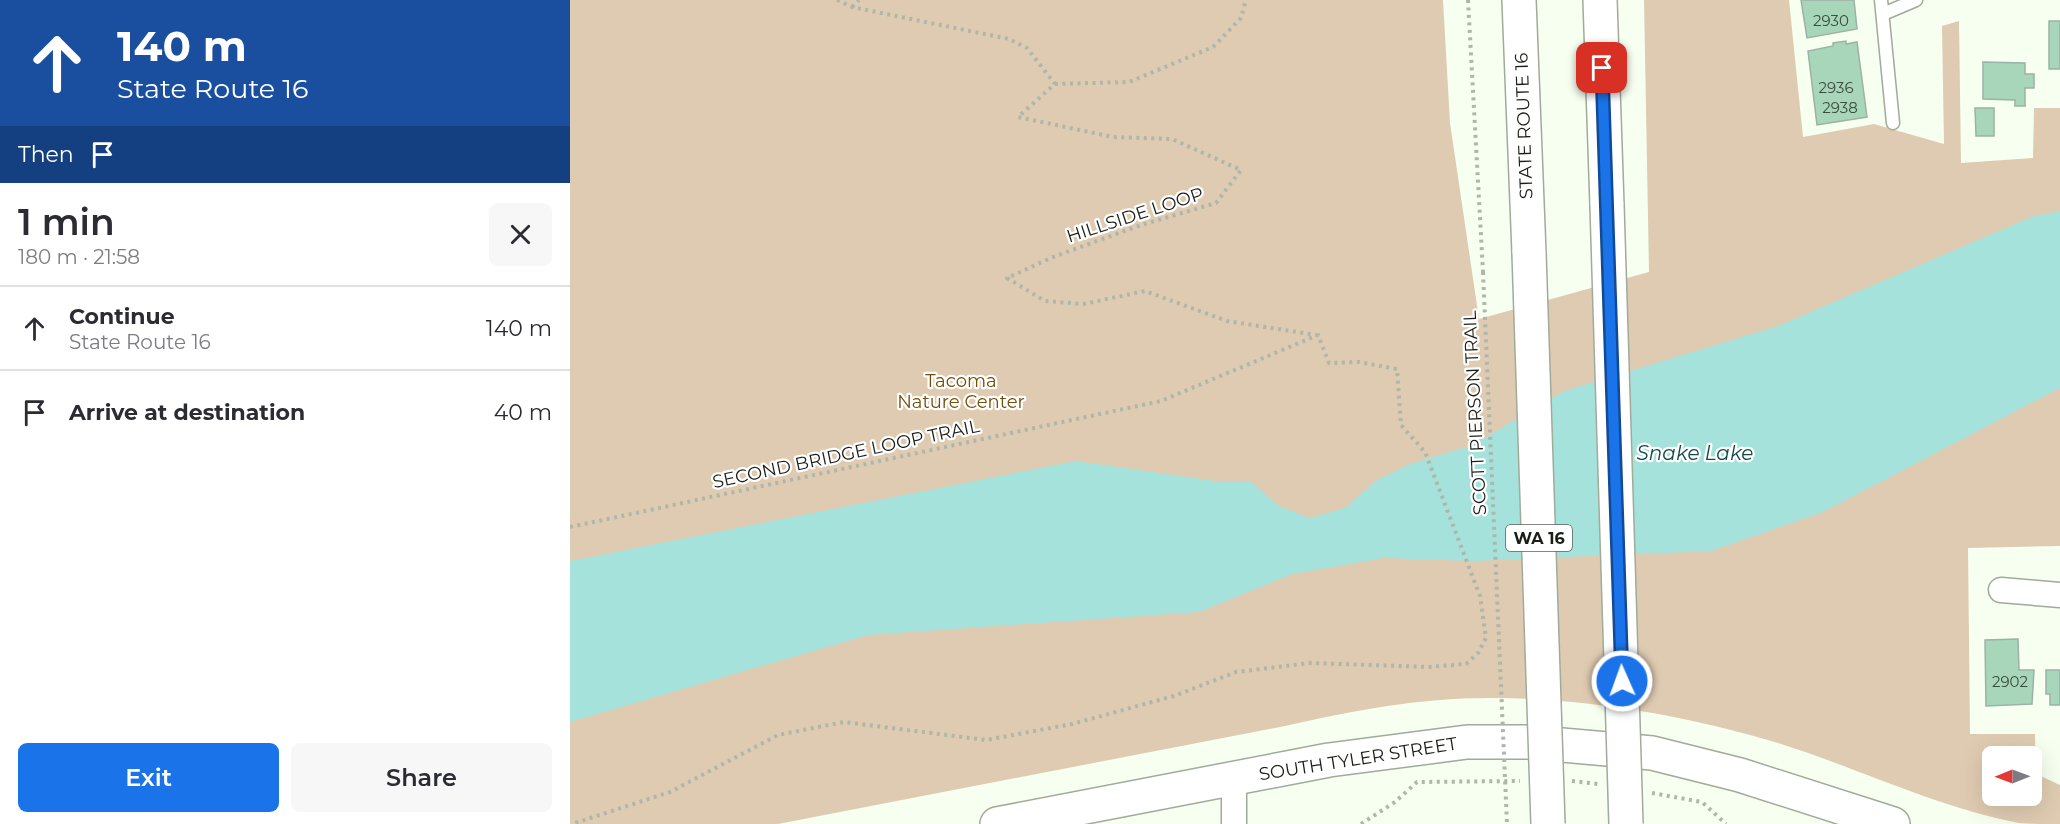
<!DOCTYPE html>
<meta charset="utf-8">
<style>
:root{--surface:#fff;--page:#f7f7f7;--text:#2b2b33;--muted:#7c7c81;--line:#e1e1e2;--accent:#1a73e8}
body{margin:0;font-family:Montserrat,sans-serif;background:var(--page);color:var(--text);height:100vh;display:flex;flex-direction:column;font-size:22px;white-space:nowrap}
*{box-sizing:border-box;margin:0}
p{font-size:20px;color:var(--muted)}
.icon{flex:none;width:33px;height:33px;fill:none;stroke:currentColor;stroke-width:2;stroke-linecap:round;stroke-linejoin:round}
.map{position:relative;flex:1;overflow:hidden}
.drawer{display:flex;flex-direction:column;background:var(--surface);width:570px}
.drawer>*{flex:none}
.banner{background:#1a4fa0;color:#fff;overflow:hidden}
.needle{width:39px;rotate:269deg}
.fabs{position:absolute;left:1412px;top:746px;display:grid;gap:12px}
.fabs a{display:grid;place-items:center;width:60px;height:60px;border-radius:9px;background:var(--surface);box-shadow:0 6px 24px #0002;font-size:30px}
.pin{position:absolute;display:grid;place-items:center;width:51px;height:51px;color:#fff;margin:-26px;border-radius:12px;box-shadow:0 3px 9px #0006}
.me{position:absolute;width:66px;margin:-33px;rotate:358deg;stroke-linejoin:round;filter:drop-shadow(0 0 4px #0008)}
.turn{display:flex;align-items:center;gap:21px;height:126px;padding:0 18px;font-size:27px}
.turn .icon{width:78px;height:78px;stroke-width:2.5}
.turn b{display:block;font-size:42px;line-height:51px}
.then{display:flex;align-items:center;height:57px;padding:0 18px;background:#0003;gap:12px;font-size:22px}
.round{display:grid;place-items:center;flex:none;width:63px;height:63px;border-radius:9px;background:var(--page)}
.summary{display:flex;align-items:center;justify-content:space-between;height:102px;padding:0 18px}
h1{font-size:36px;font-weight:600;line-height:45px}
.button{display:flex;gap:12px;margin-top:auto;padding:12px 18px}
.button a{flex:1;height:69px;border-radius:9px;background:var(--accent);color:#fff;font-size:24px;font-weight:600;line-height:69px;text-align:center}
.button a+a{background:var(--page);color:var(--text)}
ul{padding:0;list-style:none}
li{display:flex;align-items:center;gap:18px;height:84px;padding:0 18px;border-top:2px solid var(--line)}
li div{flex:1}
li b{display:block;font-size:22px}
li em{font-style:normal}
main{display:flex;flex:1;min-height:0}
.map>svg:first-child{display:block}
</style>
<main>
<section class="drawer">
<div class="banner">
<div class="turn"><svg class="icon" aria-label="ahead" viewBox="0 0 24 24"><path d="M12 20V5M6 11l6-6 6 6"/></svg><div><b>140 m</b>State Route 16</div></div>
<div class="then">Then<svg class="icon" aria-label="arrive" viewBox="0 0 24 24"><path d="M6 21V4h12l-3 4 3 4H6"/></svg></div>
</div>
<div class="summary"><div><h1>1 min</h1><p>180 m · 21:58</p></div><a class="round"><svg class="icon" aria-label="close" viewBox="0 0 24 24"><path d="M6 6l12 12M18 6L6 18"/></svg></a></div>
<ul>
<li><svg class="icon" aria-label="ahead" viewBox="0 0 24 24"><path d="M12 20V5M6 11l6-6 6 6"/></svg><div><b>Continue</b><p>State Route 16</p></div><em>140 m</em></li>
<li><svg class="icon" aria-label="arrive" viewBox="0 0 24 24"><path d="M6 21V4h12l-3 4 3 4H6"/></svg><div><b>Arrive at destination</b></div><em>40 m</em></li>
</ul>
<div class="button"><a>Exit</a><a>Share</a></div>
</section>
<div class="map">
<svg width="1490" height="824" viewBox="0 0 1490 824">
<rect width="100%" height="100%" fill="#f6fff0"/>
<path fill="#dfcbb1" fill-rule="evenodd" d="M 0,0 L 873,0 L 880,123 L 909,319 L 1079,272 L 1074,0 L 1219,0 L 1233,137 L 1304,124 L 1374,144 L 1372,26 L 1389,21 L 1391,163 L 1463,158 L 1464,108 L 1490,108 L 1490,546 L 1398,548 L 1400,734 L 1465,734 L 1466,774 L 1490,785 L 1490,824 C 1477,824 1462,824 1449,823 C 1366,807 1288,768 1208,743 C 1118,716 1021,699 926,698 C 855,697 784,710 715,726 L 208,824 L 0,824 ZM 1422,756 L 1461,756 L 1461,795 L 1422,795 Z"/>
<path fill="#a5e2dc" d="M 1490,211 L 1490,388 L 1253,512 L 1141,551 L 903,561 L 813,558 L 722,574 L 629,612 L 298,635 L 0,722 L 0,561 L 506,461 L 652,482 L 680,481 L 709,506 L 739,518 L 775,508 L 807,480 L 840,464 L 903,445 L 994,391 L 1208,326 L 1464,216 Z"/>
<path fill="#a7d6bb" stroke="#9db1a5" stroke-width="1.5" d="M 1231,0 L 1284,0 L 1287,29 L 1237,38 Z
M 1479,21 L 1490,21 L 1490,69 L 1479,69 Z
M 1276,41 L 1276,44 L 1287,42 L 1297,117 L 1247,125 L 1238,51 L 1263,46 L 1263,43 Z
M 1413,62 L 1455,63 L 1455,74 L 1464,74 L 1464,88 L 1455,88 L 1455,106 L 1445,106 L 1445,100 L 1413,99 Z
M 1405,108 L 1424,108 L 1424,136 L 1406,136 Z
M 1448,639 L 1449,670 L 1464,670 L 1462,704 L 1416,706 L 1415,640 Z
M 1476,670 L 1490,670 L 1490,705 L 1480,705 L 1480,694 L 1476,694 Z"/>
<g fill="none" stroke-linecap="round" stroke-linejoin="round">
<defs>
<path id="service" d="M 1311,0 L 1323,123
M 1313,14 L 1346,0"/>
<path id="minor" d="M 1431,590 L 1490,595
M 664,778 L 664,824"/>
<path id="secondary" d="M 427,824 L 759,760 L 897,742 L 958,742 L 1082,753 L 1170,775 L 1323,824"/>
<path id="motorway" d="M 949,0 L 959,253
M 1030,0 L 1037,205"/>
</defs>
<use href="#service" stroke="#a1ab99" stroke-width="15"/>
<use href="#minor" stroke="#a1ab99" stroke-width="27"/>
<use href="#secondary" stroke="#a1ab99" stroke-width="36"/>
<use href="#motorway" stroke="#a1ab99" stroke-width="36"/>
<path stroke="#afb6aa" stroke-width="4" stroke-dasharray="3 4.5" stroke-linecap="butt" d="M 267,0 L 282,7 L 439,39 L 457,48 L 485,84 L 448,117 L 543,137 L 602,139 L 671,170 L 646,203 L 571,225 L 483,257 L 437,278 L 475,301 L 513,304 L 575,291 L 657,321 L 746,335
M 898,0 L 913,272
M 282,7 L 289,0
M 485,84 L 559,82 L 643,47 L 671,18 L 676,0
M 0,527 L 591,401 L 748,335 L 759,363 L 789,362 L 827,369 L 831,425 L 855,452 L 910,596 L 916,638 L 908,653 L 896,664 L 858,667 L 740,663 L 666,672 L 604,696 L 502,724 L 416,740 L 274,722 L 208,735 L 100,792 L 2,824
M 1002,781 L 1028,784
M 1082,793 L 1132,802 L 1156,824
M 791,824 L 825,802 L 847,782 L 950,781"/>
<use href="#service" stroke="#fff" stroke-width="12"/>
<use href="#minor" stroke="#fff" stroke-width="24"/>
<use href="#secondary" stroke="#fff" stroke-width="33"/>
<use href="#motorway" stroke="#fff" stroke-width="33"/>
<defs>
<path id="motorway-bridge" d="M 1037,205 L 1056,824
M 959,253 L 978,824"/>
</defs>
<use href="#motorway-bridge" stroke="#a1ab99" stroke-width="36" stroke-linecap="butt"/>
<path stroke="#afb6aa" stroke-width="4" stroke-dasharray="3 4.5" stroke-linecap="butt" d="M 913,272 L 937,824"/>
<use href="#motorway-bridge" stroke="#fff" stroke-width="33"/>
</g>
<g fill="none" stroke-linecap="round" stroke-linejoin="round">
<defs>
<path id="route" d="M 1032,68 L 1052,681"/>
</defs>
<use href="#route" stroke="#114b97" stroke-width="15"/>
<use href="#route" stroke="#1a73e8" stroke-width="10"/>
</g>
<g text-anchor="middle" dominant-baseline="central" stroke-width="4.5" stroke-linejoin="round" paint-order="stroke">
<g font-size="15" fill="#3d4c40">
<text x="1261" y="20">2930</text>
<text x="1266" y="87">2936</text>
<text x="1270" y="107">2938</text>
<text x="1440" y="681">2902</text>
</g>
<rect fill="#fff" stroke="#5f625d" stroke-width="1.5" x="936" y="525" width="66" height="26" rx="4.5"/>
<g font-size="16" font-weight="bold" fill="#1a1e17">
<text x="969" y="538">WA 16</text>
</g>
<g font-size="18" fill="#1a1e17" stroke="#fff">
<text transform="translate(954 126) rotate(-92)">STATE ROUTE 16</text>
<text transform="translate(565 215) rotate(-18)">HILLSIDE LOOP</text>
<text transform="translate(905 413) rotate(-93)">SCOTT PIERSON TRAIL</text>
<text transform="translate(276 454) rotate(-12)">SECOND BRIDGE LOOP TRAIL</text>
<text transform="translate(788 759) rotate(-9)">SOUTH TYLER STREET</text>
</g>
<g font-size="18" fill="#744d09" stroke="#fff">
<text x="391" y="381">Tacoma<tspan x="391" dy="21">Nature Center</tspan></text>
</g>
<g font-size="20" font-style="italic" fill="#134945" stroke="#fff">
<text x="1125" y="453">Snake Lake</text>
</g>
</g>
</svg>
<div class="fabs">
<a><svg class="needle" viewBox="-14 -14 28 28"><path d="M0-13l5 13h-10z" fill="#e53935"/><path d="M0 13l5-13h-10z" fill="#7c7c81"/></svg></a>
</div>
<div class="pin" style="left:1032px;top:68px;background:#d93025"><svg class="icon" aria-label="arrive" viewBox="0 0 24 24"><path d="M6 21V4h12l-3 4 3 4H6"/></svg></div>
<svg class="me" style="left:1052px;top:681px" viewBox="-20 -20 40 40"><circle r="17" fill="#1a73e8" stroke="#fff" stroke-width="3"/><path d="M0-11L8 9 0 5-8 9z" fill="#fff"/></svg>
</div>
</main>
